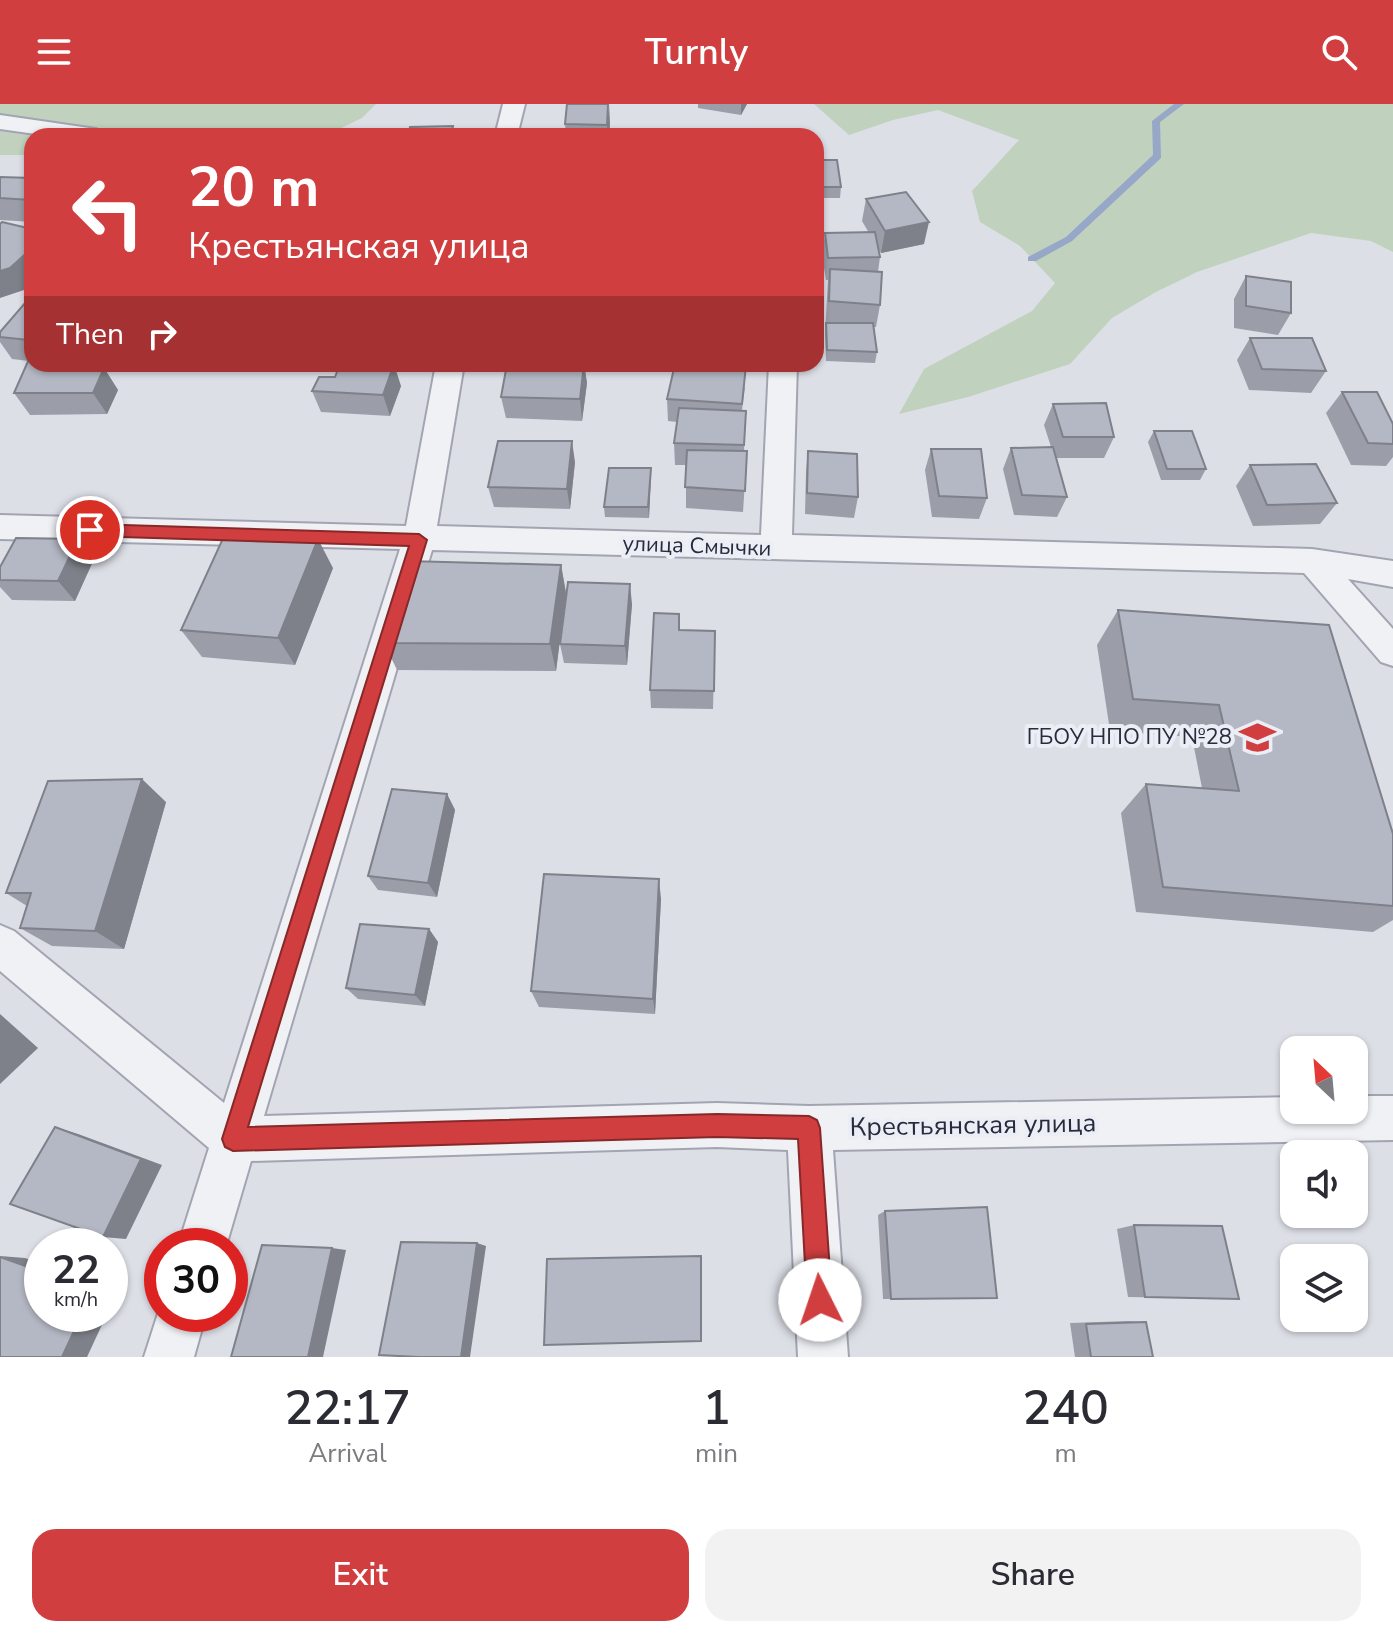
<!DOCTYPE html>
<meta charset="utf-8">
<style>
:root{--surface:#fff;--page:#f2f2f3;--text:#2b2b33;--muted:#7c7c81;--accent:#d03e3f}
body{margin:0;font-family:"Nunito Sans",sans-serif;background:var(--page);color:var(--text);height:100vh;display:flex;flex-direction:column;font-size:30px;white-space:nowrap}
*{box-sizing:border-box;margin:0}
p{font-size:26px;color:var(--muted)}
.icon{flex:none;width:44px;height:44px;fill:none;stroke:currentColor;stroke-width:2;stroke-linecap:round;stroke-linejoin:round}
.map{position:relative;height:1253px;overflow:hidden}
.sheet{display:flex;flex-direction:column;background:var(--surface);flex:1}
.sheet>*{flex:none}
.hud{position:absolute;left:24px;top:24px;width:800px;height:244px;border-radius:24px;box-shadow:0 2px 6px #0004;background:#d03e3f;color:#fff;overflow:hidden}
.needle{width:52px;rotate:334deg}
.buttons{position:absolute;left:1280px;top:932px;display:grid;gap:16px}
.buttons a{display:grid;place-items:center;width:88px;height:88px;border-radius:16px;background:var(--surface);box-shadow:0 2px 6px #0004;font-size:40px}
.speed{position:absolute;left:24px;top:1124px;display:flex;gap:16px;font-size:40px;font-weight:700;text-align:center}
.speed>*{display:grid;place-content:center;width:104px;height:104px;border-radius:50%;background:var(--surface);box-shadow:0 2px 6px #0004;line-height:1}
.speed small{font-size:20px;font-weight:400}
.speed .limit{border:12px solid #d22;background:#fff;color:#111}
.pin{position:absolute;display:grid;place-items:center;width:68px;height:68px;color:#fff;margin:-34px;border:4px solid #fff;border-radius:50%;box-shadow:0 2px 8px #0007}
.me{position:absolute;width:88px;margin:-44px;rotate:356deg;stroke-linejoin:round;filter:drop-shadow(0 0 6px #0008)}
.turn{display:flex;align-items:center;gap:28px;height:168px;padding:0 32px;font-size:36px}
.turn .icon{width:104px;height:104px;stroke-width:2.5}
.turn b{display:block;font-size:56px;line-height:68px}
.then{display:flex;align-items:center;height:76px;padding:0 32px;background:#0003;gap:16px;font-size:30px}
.eta{display:flex;justify-content:space-evenly;align-items:center;height:136px;text-align:center}
.eta b{font-size:48px;font-weight:600;line-height:56px}
.cta{display:flex;gap:16px;margin-top:auto;padding:16px 32px}
.cta a{flex:1;height:92px;border-radius:24px;background:var(--accent);color:#fff;font-size:32px;font-weight:600;line-height:92px;text-align:center}
.cta a+a{background:var(--page);color:var(--text)}
header{display:flex;justify-content:space-between;align-items:center;height:104px;padding:0 32px;background:var(--accent);color:#fff;font-size:36px;font-weight:600}
.map>svg:first-child{display:block}
</style>
<header><svg class="icon" aria-label="menu" viewBox="0 0 24 24"><path d="M4 6h16M4 12h16M4 18h16"/></svg>Turnly<svg class="icon" aria-label="search" viewBox="0 0 24 24"><circle cx="10" cy="10" r="6"/><path d="M15 15l6 6"/></svg></header>
<div class="map">
<svg width="1393" height="1253" viewBox="0 0 1393 1253">
<rect width="100%" height="100%" fill="#dddfe7"/>
<path fill="#c0d1be" d="M 0,0 L 376,0 L 362,14 L 339,25 L 302,32 L 32,32 L 32,51 L 0,51 Z
M 814,0 L 1393,0 L 1393,148 L 1371,137 L 1311,129 L 1197,168 L 1156,188 L 1112,214 L 1070,260 L 968,293 L 899,310 L 924,265 L 1032,207 L 1055,179 L 1020,142 L 980,118 L 972,87 L 1019,36 L 938,6 L 893,16 L 849,31 Z"/>
<g fill="none" stroke-linecap="round" stroke-linejoin="round">
<path fill="#97a7c8" fill-rule="evenodd" d="M 1174,0 L 1184,0 L 1160,18 L 1161,54 L 1072,137 L 1036,157 L 1028,157 L 1028,153 L 1066,133 L 1153,51 L 1152,17 Z"/>
<defs>
<path id="minor" d="M 503,0 L 525,0 L 517,32 L 495,32 Z
M 0,11 L 96,25 L 107,32 L 50,32 L 0,25 Z
M 436,260 L 464,260 L 437,422 L 761,431 L 769,260 L 797,260 L 792,431 L 1312,445 L 1393,457 L 1393,483 L 1348,475 L 1393,525 L 1393,562 L 1381,558 L 1304,469 L 432,446 L 264,1012 L 717,999 L 809,1002 L 1294,993 L 1294,1006 L 1354,1006 L 1354,992 L 1393,992 L 1393,1036 L 833,1046 L 848,1253 L 798,1253 L 788,1046 L 717,1043 L 251,1057 L 226,1142 L 178,1142 L 209,1044 L 0,867 L 0,821 L 14,827 L 224,999 L 400,445 L 0,435 L 0,411 L 406,422 Z
M 162,1197 L 162,1210 L 206,1210 L 194,1253 L 144,1253 Z"/>
</defs>
<use href="#minor" stroke="#a2a5b1" stroke-width="4"/>
<use href="#minor" fill="#eff1f5" fill-rule="evenodd"/>
</g>
<path fill="#9b9ea9" d="M 698,0 L 747,0 L 741,11 L 698,4 Z
M 610,19 L 609,32 L 566,32 L 565,20 Z
M 816,56 L 841,83 L 840,94 L 816,94 Z
M 0,73 L 32,74 L 32,118 L 0,116 Z
M 866,95 L 924,140 L 881,149 L 878,144 L 880,153 L 878,168 L 880,201 L 876,223 L 874,223 L 877,248 L 875,259 L 826,257 L 825,230 L 828,176 L 826,176 L 822,152 L 825,129 L 869,129 L 862,117 Z
M 1246,172 L 1291,209 L 1278,231 L 1234,224 L 1234,195 Z
M 32,191 L 32,260 L 73,265 L 104,264 L 118,286 L 107,310 L 30,311 L 14,289 L 29,257 L 12,255 L 0,238 L 0,228 Z
M 1250,234 L 1326,267 L 1311,289 L 1249,286 L 1237,256 Z
M 507,260 L 584,260 L 587,279 L 582,317 L 506,314 L 501,293 Z
M 335,273 L 401,282 L 390,312 L 321,308 L 312,287 Z
M 745,283 L 742,306 L 746,307 L 744,347 L 747,347 L 743,408 L 686,404 L 686,361 L 675,361 L 674,339 L 677,318 L 668,317 L 667,295 Z
M 1342,288 L 1393,320 L 1393,353 L 1386,362 L 1351,361 L 1326,309 Z
M 1053,300 L 1114,333 L 1104,354 L 1056,354 L 1067,393 L 1057,413 L 1014,411 L 1003,365 L 1011,344 L 1051,343 L 1044,321 Z
M 1154,327 L 1206,365 L 1200,376 L 1161,376 L 1148,338 Z
M 931,345 L 987,394 L 979,415 L 932,413 L 925,366 Z
M 808,347 L 858,393 L 854,414 L 805,410 L 806,368 Z
M 575,358 L 570,405 L 494,403 L 488,383 Z
M 1250,361 L 1337,399 L 1320,420 L 1253,422 L 1236,382 Z
M 651,364 L 649,414 L 605,413 L 604,403 Z
M 78,435 L 94,455 L 75,497 L 12,496 L 0,483 L 0,476 Z
M 561,461 L 566,489 L 556,567 L 397,566 L 384,539 Z
M 333,464 L 295,561 L 202,553 L 181,526 Z
M 632,500 L 627,561 L 564,559 L 560,540 Z
M 1118,506 L 1393,730 L 1393,816 L 1373,828 L 1136,808 L 1121,709 L 1146,680 L 1202,684 L 1192,633 L 1110,627 L 1097,541 Z
M 679,510 L 680,527 L 715,527 L 713,605 L 651,604 L 650,586 Z
M 447,690 L 455,706 L 437,793 L 378,786 L 368,772 Z
M 166,698 L 124,845 L 52,842 L 20,824 L 27,802 L 6,789 Z
M 661,795 L 655,910 L 539,903 L 531,887 Z
M 429,825 L 438,838 L 425,902 L 358,895 L 346,884 Z
M 885,1107 L 985,1194 L 883,1195 L 878,1111 Z
M 1134,1121 L 1239,1195 L 1128,1193 L 1117,1125 Z
M 1128,1217 L 1146,1218 L 1153,1253 L 1075,1253 L 1070,1219 Z"/>
<path fill="#7e8189" d="M 609,0 L 610,19 L 609,32 L 608,32 L 607,21 Z
M 741,0 L 747,0 L 741,11 Z
M 929,118 L 924,140 L 881,149 L 885,127 Z
M 32,144 L 32,179 L 24,186 L 0,194 L 0,167 Z
M 62,260 L 70,260 L 80,274 L 61,265 Z
M 394,260 L 401,282 L 390,312 L 383,291 Z
M 584,260 L 587,279 L 582,317 L 580,295 Z
M 104,264 L 118,286 L 107,310 L 93,289 Z
M 572,337 L 575,358 L 570,405 L 567,385 Z
M 651,364 L 651,375 L 649,414 L 648,403 Z
M 78,435 L 94,455 L 75,497 L 58,477 Z
M 318,435 L 333,464 L 295,561 L 278,534 Z
M 561,461 L 566,489 L 556,567 L 550,540 Z
M 630,480 L 632,500 L 627,561 L 625,542 Z
M 142,675 L 166,698 L 124,845 L 95,827 Z
M 447,690 L 455,706 L 437,793 L 428,779 Z
M 659,775 L 661,795 L 655,910 L 653,895 Z
M 429,825 L 438,838 L 425,902 L 415,891 Z
M 0,910 L 38,944 L 0,980 Z
M 55,1023 L 78,1030 L 162,1061 L 126,1135 L 103,1133 Z
M 477,1139 L 486,1142 L 470,1253 L 461,1253 Z
M 332,1144 L 346,1146 L 323,1253 L 308,1253 Z
M 0,1152 L 25,1154 L 42,1160 L 42,1168 Z
M 110,1186 L 117,1188 L 110,1203 Z
M 82,1210 L 107,1210 L 87,1253 L 62,1253 Z"/>
<path fill="#b4b8c4" stroke="#7e8189" stroke-width="2" d="M 567,0 L 608,0 L 607,21 L 565,20 Z
M 453,22 L 451,32 L 408,32 L 410,23 Z
M 672,29 L 736,30 L 736,32 L 672,32 Z
M 816,56 L 837,56 L 841,83 L 816,83 Z
M 0,73 L 32,74 L 31,96 L 0,94 Z
M 906,88 L 929,118 L 885,127 L 866,95 Z
M 2,118 L 32,125 L 32,144 L 10,164 L 0,167 L 0,120 Z
M 875,128 L 880,153 L 828,154 L 825,129 Z
M 830,165 L 882,168 L 880,201 L 829,197 Z
M 1246,172 L 1291,178 L 1291,209 L 1246,202 Z
M 32,191 L 32,232 L 29,236 L 0,233 L 0,228 Z
M 826,219 L 873,219 L 877,248 L 827,246 Z
M 1250,234 L 1312,234 L 1326,267 L 1262,265 Z
M 29,255 L 32,255 L 32,260 L 62,260 L 61,265 L 104,264 L 93,289 L 14,289 Z
M 340,260 L 394,260 L 383,291 L 312,287 L 319,273 L 335,273 Z
M 507,260 L 584,260 L 580,295 L 501,293 Z
M 675,260 L 746,261 L 742,300 L 667,295 Z
M 1342,288 L 1377,288 L 1393,320 L 1393,340 L 1368,339 Z
M 1106,299 L 1114,333 L 1063,333 L 1053,300 Z
M 679,304 L 746,307 L 744,341 L 674,339 Z
M 1154,327 L 1192,327 L 1206,365 L 1167,365 Z
M 498,337 L 572,337 L 567,385 L 488,383 Z
M 1053,343 L 1067,393 L 1022,391 L 1011,344 Z
M 931,345 L 981,345 L 987,394 L 939,392 Z
M 687,346 L 747,347 L 745,387 L 685,383 Z
M 808,347 L 857,350 L 858,393 L 807,389 Z
M 1316,360 L 1337,399 L 1267,401 L 1250,361 Z
M 609,364 L 651,364 L 648,403 L 604,403 Z
M 225,430 L 318,435 L 278,534 L 181,526 Z
M 16,434 L 78,435 L 58,477 L 0,476 L 0,463 Z
M 407,457 L 561,461 L 550,540 L 384,539 Z
M 568,478 L 630,480 L 625,542 L 560,540 Z
M 1118,506 L 1329,521 L 1393,730 L 1393,802 L 1163,783 L 1146,680 L 1239,687 L 1219,601 L 1133,595 Z
M 654,509 L 679,510 L 679,526 L 715,527 L 714,587 L 650,586 Z
M 142,675 L 95,827 L 20,824 L 31,789 L 6,789 L 48,677 Z
M 392,685 L 447,690 L 428,779 L 368,772 Z
M 544,770 L 659,775 L 653,895 L 531,887 Z
M 360,820 L 429,825 L 415,891 L 346,884 Z
M 55,1023 L 141,1055 L 103,1133 L 10,1100 Z
M 987,1103 L 997,1194 L 891,1195 L 885,1107 Z
M 1134,1121 L 1222,1122 L 1239,1195 L 1145,1193 Z
M 401,1138 L 477,1139 L 461,1253 L 419,1253 L 379,1251 Z
M 262,1141 L 332,1144 L 308,1253 L 231,1253 Z
M 701,1152 L 701,1237 L 544,1241 L 547,1155 Z
M 0,1153 L 42,1168 L 42,1210 L 82,1210 L 62,1253 L 0,1253 Z
M 1146,1218 L 1153,1253 L 1091,1253 L 1086,1220 Z"/>
<path fill="#d03e3f" stroke="#872829" stroke-width="2" d="M 90,420 L 419,430 L 427,436 L 248,1023 L 717,1010 L 809,1012 L 817,1016 L 820,1024 L 832,1196 L 828,1204 L 820,1208 L 811,1204 L 807,1196 L 798,1035 L 717,1033 L 233,1047 L 225,1043 L 222,1035 L 409,442 L 90,432 L 82,426 Z"/>
<defs>
<symbol id="university-bare" viewBox="-9 -9 18 18"><path d="M0-5L7-2L0 1L-7-2ZM-4 1L0 2.5L4 1V4Q0 6-4 4Z" fill="#d03e3f" stroke="#eceef5" stroke-width="2.5" paint-order="stroke"/></symbol>
</defs>
<g fill-rule="evenodd">
<use href="#university-bare" x="1232" y="608" width="51" height="51"/>
</g>
<g text-anchor="middle" dominant-baseline="central" stroke-width="8" stroke-linejoin="round" paint-order="stroke">
<g font-size="22" fill="#262b3e" stroke="#eceef5">
<text transform="translate(697 442) rotate(2)">улица Смычки</text>
</g>
<g font-size="22" fill="#262b3e" stroke="#eceef5" text-anchor="end">
<text x="1232" y="633">ГБОУ НПО ПУ №28</text>
</g>
<g font-size="26" fill="#262b3e" stroke="#eceef5">
<text transform="translate(973 1021) rotate(-1)">Крестьянская улица</text>
</g>
</g>
</svg>
<div class="buttons">
<a><svg class="needle" viewBox="-14 -14 28 28"><path d="M0-13l5 13h-10z" fill="#e53935"/><path d="M0 13l5-13h-10z" fill="#7c7c81"/></svg></a>
<a><svg class="icon" aria-label="sound" viewBox="0 0 24 24"><path d="M4 9h4l5-4v14l-5-4H4zM17 9q2 3 0 6"/></svg></a>
<a><svg class="icon" aria-label="layers" viewBox="0 0 24 24"><path d="M12 4l9 5-9 5-9-5zM3 14l9 5 9-5"/></svg></a>
</div>
<div class="speed"><div>22<small>km/h</small></div><div class="limit">30</div></div>
<div class="pin" style="left:90px;top:426px;background:#d93025"><svg class="icon" aria-label="arrive" viewBox="0 0 24 24"><path d="M6 21V4h12l-3 4 3 4H6"/></svg></div>
<svg class="me" style="left:820px;top:1196px" viewBox="-20 -20 40 40"><circle r="19" fill="#fff"/><path d="M0-13L10 11 0 6-10 11z" fill="#d03e3f"/></svg>
<div class="hud">
<div class="turn"><svg class="icon" aria-label="left" viewBox="0 0 24 24"><path d="M17 20v-9H6M10 6l-5 5 5 5"/></svg><div><b>20 m</b>Крестьянская улица</div></div>
<div class="then">Then<svg class="icon" aria-label="right" viewBox="0 0 24 24"><path d="M7 20v-9h11M14 6l5 5-5 5"/></svg></div>
</div>
</div>
<section class="sheet">
<div class="eta">
<div><b>22:17</b><p>Arrival</p></div>
<div><b>1</b><p>min</p></div>
<div><b>240</b><p>m</p></div>
</div>
<div class="cta"><a>Exit</a><a>Share</a></div>
</section>
